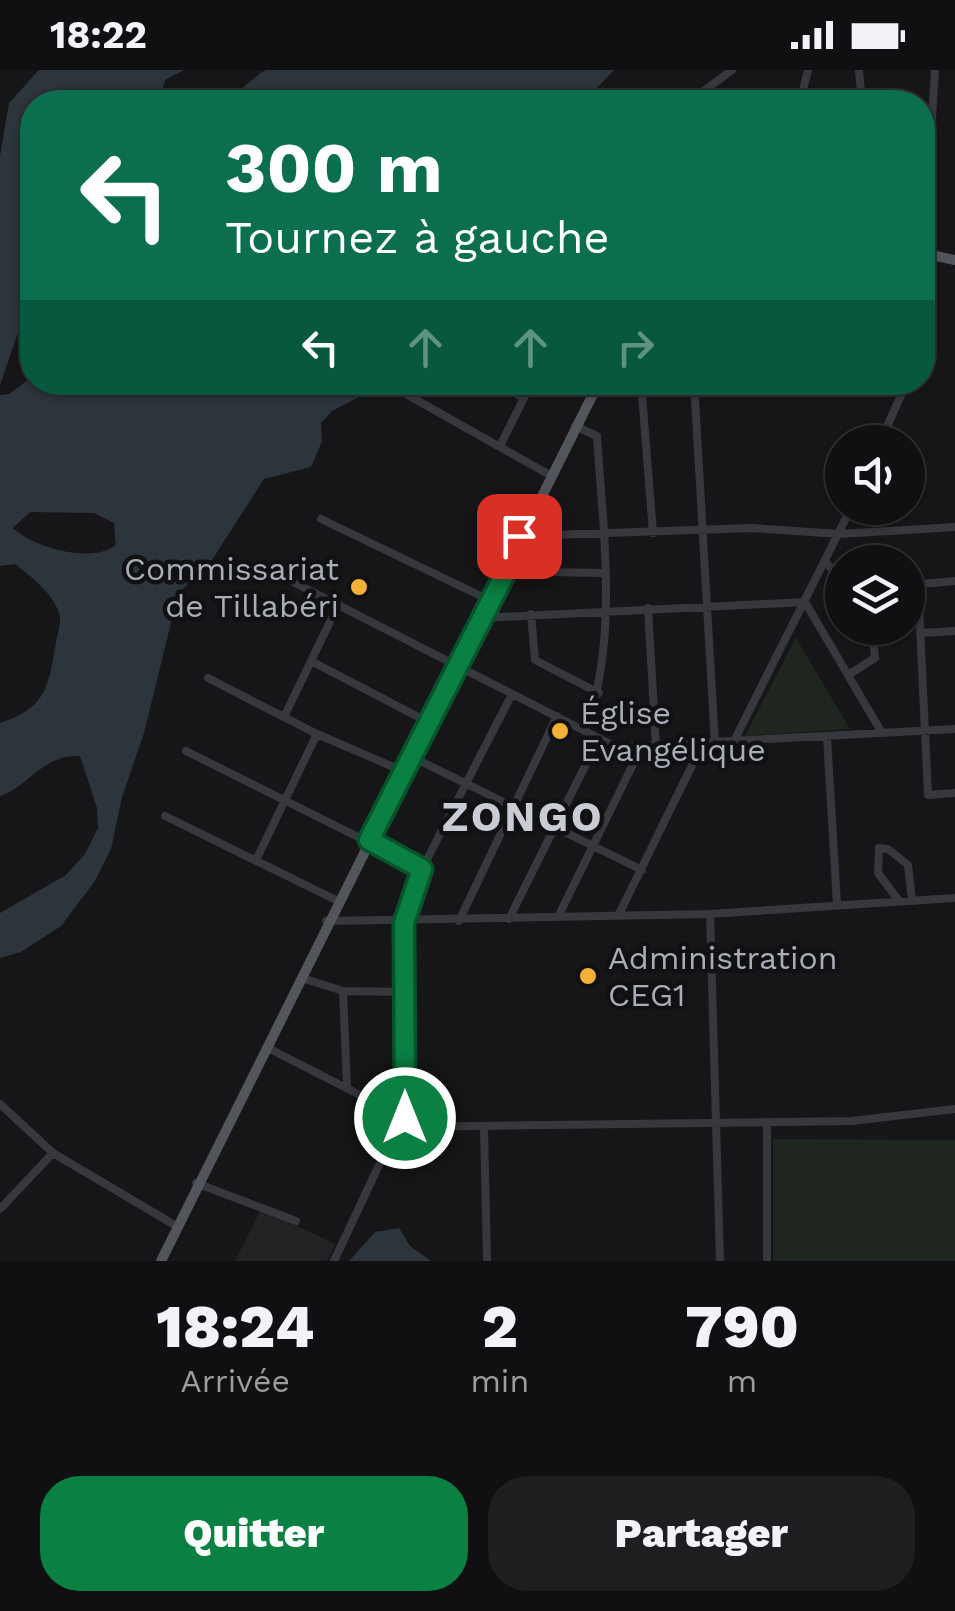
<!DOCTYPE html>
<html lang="fr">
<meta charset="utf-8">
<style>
:root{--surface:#101012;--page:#1e1e20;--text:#f1f3f6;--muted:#9c9d9f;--line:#303032;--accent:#0b8043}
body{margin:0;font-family:"Work Sans",sans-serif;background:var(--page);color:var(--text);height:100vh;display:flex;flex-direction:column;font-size:38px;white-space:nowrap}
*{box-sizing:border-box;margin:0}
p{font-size:32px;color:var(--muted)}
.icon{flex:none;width:55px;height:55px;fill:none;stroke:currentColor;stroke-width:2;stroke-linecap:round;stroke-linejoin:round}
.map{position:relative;height:1191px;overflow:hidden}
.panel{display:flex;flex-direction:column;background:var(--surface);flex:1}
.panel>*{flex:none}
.guide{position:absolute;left:20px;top:20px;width:915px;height:305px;border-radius:40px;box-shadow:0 2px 8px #0004,0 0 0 2px var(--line);background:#0b6e4f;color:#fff;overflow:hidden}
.buttons{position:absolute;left:825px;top:355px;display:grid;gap:20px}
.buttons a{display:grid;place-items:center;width:100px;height:100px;border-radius:50%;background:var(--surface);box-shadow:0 2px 8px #0004,0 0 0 2px var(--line);font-size:50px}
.pin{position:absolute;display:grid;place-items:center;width:85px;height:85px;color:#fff;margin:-42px;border-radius:20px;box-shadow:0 5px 15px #0006}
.me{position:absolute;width:110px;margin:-55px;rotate:0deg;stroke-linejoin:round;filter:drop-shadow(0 0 8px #0008)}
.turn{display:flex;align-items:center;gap:35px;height:210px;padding:0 40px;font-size:45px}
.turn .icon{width:130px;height:130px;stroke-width:2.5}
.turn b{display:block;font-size:70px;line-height:85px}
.lanes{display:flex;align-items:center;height:95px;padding:0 40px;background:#0003;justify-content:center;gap:50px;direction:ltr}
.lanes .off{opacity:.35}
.eta{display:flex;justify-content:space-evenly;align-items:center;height:170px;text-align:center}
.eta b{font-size:60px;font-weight:800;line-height:70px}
.action{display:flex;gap:20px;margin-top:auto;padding:20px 40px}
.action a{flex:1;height:115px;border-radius:40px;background:var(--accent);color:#fff;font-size:40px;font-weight:800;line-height:115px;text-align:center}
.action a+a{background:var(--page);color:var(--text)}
.status{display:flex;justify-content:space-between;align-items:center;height:70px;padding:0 50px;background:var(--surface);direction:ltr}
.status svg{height:28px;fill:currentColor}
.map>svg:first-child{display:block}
</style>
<div class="status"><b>18:22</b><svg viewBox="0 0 49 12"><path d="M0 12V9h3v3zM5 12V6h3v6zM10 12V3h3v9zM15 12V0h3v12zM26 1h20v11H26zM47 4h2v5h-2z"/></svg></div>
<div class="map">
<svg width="955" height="1191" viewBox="0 0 955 1191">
<rect width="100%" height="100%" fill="#161618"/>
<path fill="#222225" d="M 261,1139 L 335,1174 L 327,1191 L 235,1191 Z"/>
<path fill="#1e261f" d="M 796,568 L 850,659 L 745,666 Z
M 773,1069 L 955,1070 L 955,1191 L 773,1191 Z"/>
<path fill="#2c353c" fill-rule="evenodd" d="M 39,0 L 184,0 L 165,10 L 163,18 C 181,25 216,34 234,24 C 246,17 254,6 266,0 L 614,0 L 584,32 L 32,32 L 32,222 L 0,315 L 0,86 L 9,33 Z
M 32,307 L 32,312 L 386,313 L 332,341 L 321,353 L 322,371 L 311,397 L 264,409 L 212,490 L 178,524 L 144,663 L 122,727 L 111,779 L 95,811 L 61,856 L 21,882 L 0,888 L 0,843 L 66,805 L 85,784 L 98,758 L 97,738 L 80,686 C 42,684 29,717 0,726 L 0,653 C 44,639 48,619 55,578 C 56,569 61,556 60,547 C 57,527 31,506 15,494 L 0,496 L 0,325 L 9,324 ZM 30,442 L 94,443 L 114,453 L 116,475 C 92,494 34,478 13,458 Z
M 399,1158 L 410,1176 L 431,1191 L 349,1191 L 375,1162 Z"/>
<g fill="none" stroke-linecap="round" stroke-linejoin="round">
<path stroke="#37383d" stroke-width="8" d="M 859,0 L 862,32
M 689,32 L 732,0
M 800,32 L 808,0
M 922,212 L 935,0
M 494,312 L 524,328
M 641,312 L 653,463
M 694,312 L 715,674
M 397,319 L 548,404
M 575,356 L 597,366 C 603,461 619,571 585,661
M 880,372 L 907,312
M 500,376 L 532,312
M 321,449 L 487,529
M 520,466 L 752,458 L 839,464 L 955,457
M 825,491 L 842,512
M 501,501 L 603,503
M 293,512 L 616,677 L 955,659
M 918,514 L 928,725 L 955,723
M 908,515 L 955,511
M 648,538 L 656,677
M 531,544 L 535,590 L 599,623
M 482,548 L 805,532 L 882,663
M 920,563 L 955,561
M 311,591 L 426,651
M 848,605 L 875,588 L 872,558
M 208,608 L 317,664 L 405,702
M 284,647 L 338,535
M 827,667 L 837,834
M 733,673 L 851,438
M 186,681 L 422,799
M 412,687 L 642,800
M 165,746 L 336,830
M 256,790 L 317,664
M 899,831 L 878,803 L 879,778 L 888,779 L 908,795 L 912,830
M 710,844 L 720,1191
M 618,846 L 702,675
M 558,847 L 641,678
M 509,849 L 599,668
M 326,851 L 710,844 L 955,828
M 459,851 L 557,646
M 302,908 L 343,921 L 405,922
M 343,921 L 347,1016
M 268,978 L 405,1048
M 0,1034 L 53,1083 L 178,1157
M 767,1053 L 767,1191
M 405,1057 L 404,853 L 422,799 L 512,624
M 484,1057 L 487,1191
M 196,1113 L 296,1151
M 0,1139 L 53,1083
M 334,1191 L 395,1061 L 405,1057 L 852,1051 L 955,1039"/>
<path stroke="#53555c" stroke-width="10" d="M 922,183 L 955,190
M 161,1191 L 599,312"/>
</g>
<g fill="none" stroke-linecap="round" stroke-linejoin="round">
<defs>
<path id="route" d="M 405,1048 L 404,853 L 422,799 L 369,770 L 524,466 L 519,466"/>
</defs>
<use href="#route" stroke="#07532c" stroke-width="25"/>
<use href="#route" stroke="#0b8043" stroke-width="18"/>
</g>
<g fill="#f2b134" stroke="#111113" stroke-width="4">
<circle cx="359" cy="517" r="10"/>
<circle cx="560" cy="661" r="10"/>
<circle cx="588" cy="906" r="10"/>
</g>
<g text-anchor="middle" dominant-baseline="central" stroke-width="9" stroke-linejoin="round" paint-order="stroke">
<g font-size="32" fill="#a8adb8" stroke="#111113" text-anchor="start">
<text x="339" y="499" text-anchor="end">Commissariat<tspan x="339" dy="37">de Tillabéri</tspan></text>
<text x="580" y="643">Église<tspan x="580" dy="37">Evangélique</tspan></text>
<text x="608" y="888">Administration<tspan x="608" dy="37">CEG1</tspan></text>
</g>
<g font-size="42" font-weight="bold" letter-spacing="2.5" fill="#c9ccd4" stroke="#111113">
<text x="523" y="746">ZONGO</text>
</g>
</g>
</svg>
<div class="buttons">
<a><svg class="icon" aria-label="sound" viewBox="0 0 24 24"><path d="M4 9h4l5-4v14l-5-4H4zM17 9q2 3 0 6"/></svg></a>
<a><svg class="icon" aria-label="layers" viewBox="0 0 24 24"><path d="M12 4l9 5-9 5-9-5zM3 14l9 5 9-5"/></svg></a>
</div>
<div class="pin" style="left:519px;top:466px;background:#d93025"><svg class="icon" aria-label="arrive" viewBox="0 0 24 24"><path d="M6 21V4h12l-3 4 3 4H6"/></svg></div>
<svg class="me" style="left:405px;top:1048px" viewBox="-20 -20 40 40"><circle r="17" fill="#0b8043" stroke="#fff" stroke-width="3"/><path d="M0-11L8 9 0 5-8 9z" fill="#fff"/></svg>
<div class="guide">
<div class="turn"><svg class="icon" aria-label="left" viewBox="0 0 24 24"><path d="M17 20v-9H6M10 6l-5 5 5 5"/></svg><div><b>300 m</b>Tournez à gauche</div></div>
<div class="lanes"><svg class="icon" aria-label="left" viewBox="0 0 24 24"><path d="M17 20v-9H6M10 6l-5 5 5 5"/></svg><svg class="icon off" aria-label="ahead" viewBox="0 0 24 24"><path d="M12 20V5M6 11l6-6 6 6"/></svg><svg class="icon off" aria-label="ahead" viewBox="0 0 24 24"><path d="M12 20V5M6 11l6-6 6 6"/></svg><svg class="icon off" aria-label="right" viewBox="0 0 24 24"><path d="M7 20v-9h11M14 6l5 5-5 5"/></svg></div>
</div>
</div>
<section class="panel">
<div class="eta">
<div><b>18:24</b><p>Arrivée</p></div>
<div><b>2</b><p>min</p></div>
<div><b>790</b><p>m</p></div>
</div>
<div class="action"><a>Quitter</a><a>Partager</a></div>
</section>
